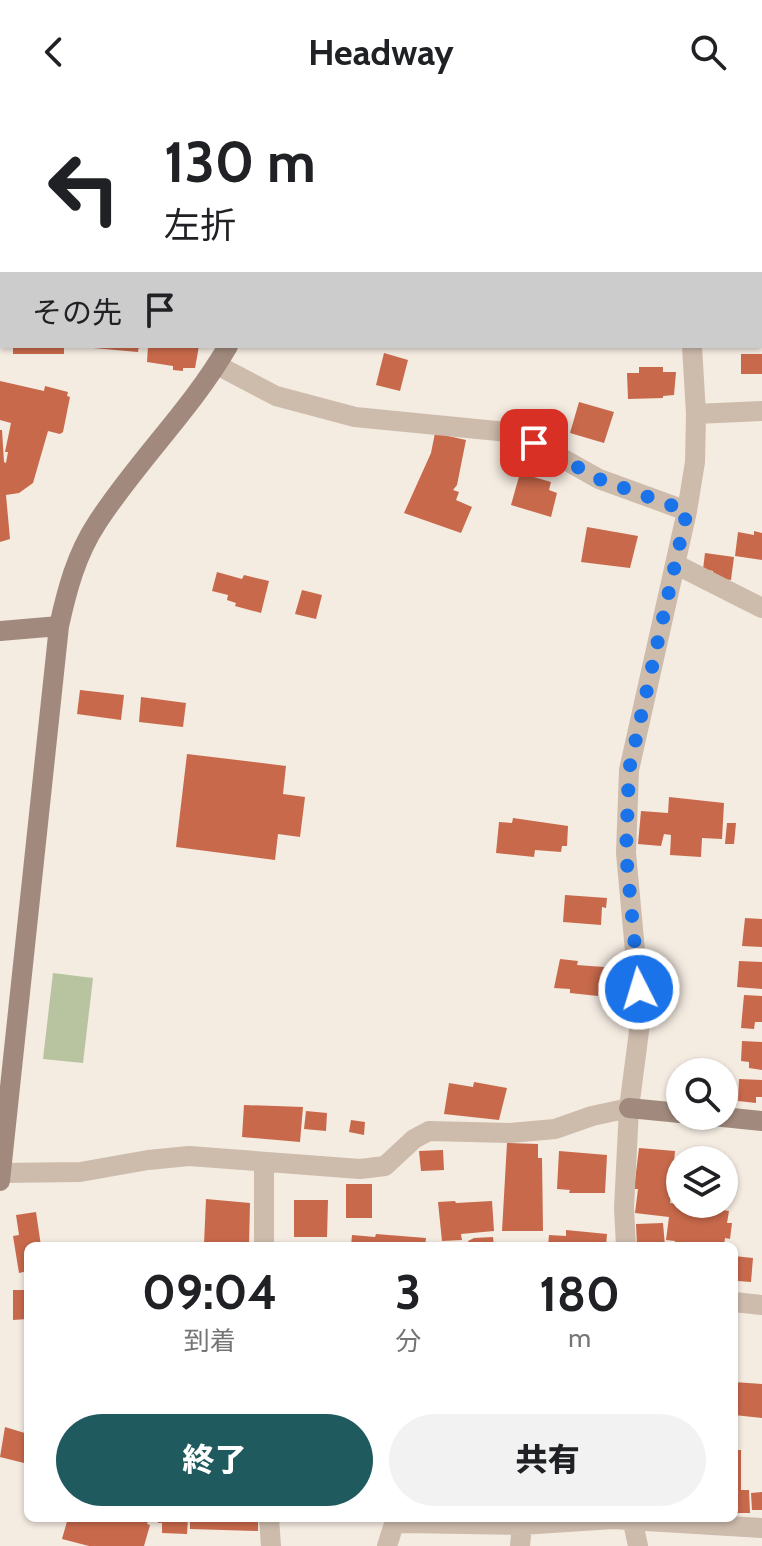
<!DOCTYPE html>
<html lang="ja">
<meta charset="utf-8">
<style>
:root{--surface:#fff;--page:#f2f2f2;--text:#202124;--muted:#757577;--accent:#1f5a5e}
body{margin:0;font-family:Cabin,"Noto Sans JP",sans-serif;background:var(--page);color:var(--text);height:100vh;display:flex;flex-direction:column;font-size:30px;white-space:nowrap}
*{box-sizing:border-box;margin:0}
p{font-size:26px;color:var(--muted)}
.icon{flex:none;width:44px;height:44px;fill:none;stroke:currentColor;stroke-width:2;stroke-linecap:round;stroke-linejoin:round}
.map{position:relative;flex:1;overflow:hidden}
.details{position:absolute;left:24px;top:1138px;width:714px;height:280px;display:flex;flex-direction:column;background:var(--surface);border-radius:12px;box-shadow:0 2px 6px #0004}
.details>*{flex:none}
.hud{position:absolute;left:0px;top:0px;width:762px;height:244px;box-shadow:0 2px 6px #0004;background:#fff;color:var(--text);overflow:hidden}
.tools{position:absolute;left:666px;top:954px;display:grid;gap:16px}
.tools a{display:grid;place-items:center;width:72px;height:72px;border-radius:50%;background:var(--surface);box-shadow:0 2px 6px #0004;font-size:40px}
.pin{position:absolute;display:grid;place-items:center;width:68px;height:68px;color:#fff;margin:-34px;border-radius:16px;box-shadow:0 4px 12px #0006}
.me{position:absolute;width:88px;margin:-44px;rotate:355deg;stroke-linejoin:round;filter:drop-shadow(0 0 6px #0008)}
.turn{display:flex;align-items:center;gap:28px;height:168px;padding:0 32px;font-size:36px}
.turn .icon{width:104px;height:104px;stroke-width:2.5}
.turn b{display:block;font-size:56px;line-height:68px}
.then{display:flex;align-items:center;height:76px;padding:0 32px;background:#0003;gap:16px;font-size:30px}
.eta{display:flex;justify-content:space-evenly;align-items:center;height:136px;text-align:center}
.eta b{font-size:48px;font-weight:800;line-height:56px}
.primary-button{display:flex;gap:16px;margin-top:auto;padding:16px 32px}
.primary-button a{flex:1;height:92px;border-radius:48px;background:var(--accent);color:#fff;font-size:32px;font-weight:800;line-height:92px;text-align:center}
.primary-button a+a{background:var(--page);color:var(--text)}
header{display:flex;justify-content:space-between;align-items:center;height:104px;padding:0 32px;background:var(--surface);font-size:36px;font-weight:800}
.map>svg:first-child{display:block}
</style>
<header><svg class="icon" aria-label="back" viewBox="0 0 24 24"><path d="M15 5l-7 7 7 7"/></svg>Headway<svg class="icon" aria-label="search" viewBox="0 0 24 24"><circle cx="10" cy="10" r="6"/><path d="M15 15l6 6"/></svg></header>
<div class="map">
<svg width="762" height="1442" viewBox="0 0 762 1442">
<rect width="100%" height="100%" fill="#f4ebe1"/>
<path fill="#b8c4a0" d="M 53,869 L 93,874 L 83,959 L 43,955 Z"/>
<path fill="#c8694b" d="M 13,242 L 64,242 L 64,250 L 13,250 Z
M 93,242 L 139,242 L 138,248 L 93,244 Z
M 148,242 L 199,242 L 195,264 L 183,264 L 183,267 L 173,266 L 173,262 L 147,258 Z
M 384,249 L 408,256 L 400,287 L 376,281 Z
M 741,250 L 762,250 L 762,270 L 741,270 Z
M 639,263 L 663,263 L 663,268 L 676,268 L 674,291 L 663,292 L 663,294 L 628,295 L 627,269 L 639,269 Z
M 0,277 L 44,287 L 45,282 L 68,288 L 67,292 L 70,293 L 63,328 L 60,330 L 48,327 L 33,379 L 19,389 L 6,391 L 10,435 L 0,438 L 0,326 L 2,326 L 4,358 L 6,359 L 8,348 L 5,348 L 11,319 L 0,316 Z
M 579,298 L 614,308 L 604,339 L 570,329 Z
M 435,329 L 466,336 L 457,381 L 453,386 L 459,388 L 456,396 L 472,403 L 461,429 L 404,409 L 431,349 Z
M 520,369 L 551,378 L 549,386 L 557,389 L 551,413 L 511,401 Z
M 587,423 L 638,432 L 630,464 L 581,458 Z
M 754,427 L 762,429 L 762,456 L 735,452 L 738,428 L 754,431 Z
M 705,449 L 734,453 L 731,476 L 712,474 L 713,467 L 703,465 Z
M 217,468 L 242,475 L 244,471 L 269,477 L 261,509 L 235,502 L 236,499 L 227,496 L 228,491 L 212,487 Z
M 302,486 L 322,491 L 316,515 L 295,510 Z
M 80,586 L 124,591 L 121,616 L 77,610 Z
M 141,593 L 186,599 L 183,623 L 139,618 Z
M 187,650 L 286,662 L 283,690 L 305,693 L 300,733 L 278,730 L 275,756 L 176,743 Z
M 669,693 L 724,699 L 722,735 L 702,734 L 701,753 L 670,751 L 671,731 L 664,730 L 661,742 L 638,740 L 641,707 L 668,709 Z
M 513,714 L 568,722 L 567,742 L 562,742 L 561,748 L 535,746 L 534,753 L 496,749 L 499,718 L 512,719 Z
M 727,719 L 736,719 L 734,740 L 725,740 Z
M 565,791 L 607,794 L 606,804 L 602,803 L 601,821 L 563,818 Z
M 745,814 L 762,815 L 762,843 L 742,842 Z
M 560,855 L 578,857 L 577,861 L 604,863 L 598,892 L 570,889 L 570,885 L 554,884 Z
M 739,857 L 762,858 L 762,885 L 737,883 Z
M 744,891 L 762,892 L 762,918 L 755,918 L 754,925 L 741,924 Z
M 742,937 L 762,938 L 762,966 L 749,964 L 749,958 L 741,957 Z
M 739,975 L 762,976 L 762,993 L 756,993 L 756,999 L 738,997 Z
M 474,978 L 507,984 L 499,1016 L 444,1010 L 449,979 L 473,983 Z
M 244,1001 L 303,1003 L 300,1038 L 242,1033 Z
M 306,1007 L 327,1009 L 326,1027 L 304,1025 Z
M 351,1016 L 365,1018 L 364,1031 L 349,1028 Z
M 507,1039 L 538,1040 L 538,1054 L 542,1054 L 543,1127 L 502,1127 Z
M 639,1044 L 675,1047 L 670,1099 L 729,1107 L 727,1119 L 732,1119 L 730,1135 L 725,1134 L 724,1142 L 675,1139 L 675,1137 L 666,1136 L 669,1113 L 635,1109 L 638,1085 L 634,1085 Z
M 443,1046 L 444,1066 L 421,1067 L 419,1047 Z
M 559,1047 L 607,1051 L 605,1089 L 569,1089 L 570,1086 L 557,1085 Z
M 346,1080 L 372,1080 L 372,1114 L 346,1114 Z
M 206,1095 L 250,1099 L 249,1141 L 204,1140 Z
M 294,1096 L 328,1096 L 327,1133 L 294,1133 Z
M 455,1097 L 456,1099 L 492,1097 L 494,1127 L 461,1130 L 462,1136 L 442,1137 L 438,1098 Z
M 36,1108 L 41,1142 L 28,1142 L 28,1167 L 19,1169 L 13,1132 L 19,1131 L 16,1111 Z
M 663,1119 L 665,1142 L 637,1142 L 636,1120 Z
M 566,1126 L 607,1130 L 606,1142 L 548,1142 L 549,1131 L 566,1132 Z
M 376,1130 L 426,1134 L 425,1142 L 351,1142 L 352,1131 L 375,1133 Z
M 493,1133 L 494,1142 L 469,1142 L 468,1137 L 474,1134 Z
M 734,1152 L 753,1154 L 751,1178 L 738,1177 L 738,1179 L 734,1179 Z
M 13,1186 L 28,1186 L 28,1215 L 13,1216 Z
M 734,1278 L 762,1280 L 762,1314 L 734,1311 Z
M 5,1323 L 28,1330 L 28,1360 L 0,1353 Z
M 734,1346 L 741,1346 L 741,1386 L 749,1386 L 750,1409 L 734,1409 Z
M 762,1388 L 762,1406 L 752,1406 L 751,1389 Z
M 68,1414 L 149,1414 L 147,1420 L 150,1421 L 144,1442 L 89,1442 L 62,1435 Z
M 158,1414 L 188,1414 L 187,1430 L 162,1429 L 162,1419 L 158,1419 Z
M 190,1414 L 258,1414 L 258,1427 L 190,1425 Z"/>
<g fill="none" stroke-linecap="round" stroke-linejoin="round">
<path stroke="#cdbbac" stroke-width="20" d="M 678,0 L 679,2
M 760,48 L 762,48
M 0,112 L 2,113
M 217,261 L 276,292 L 355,313 L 517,329 L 599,375 L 687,407
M 696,310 L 762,307
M 675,460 L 762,504
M 264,1058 L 264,1142
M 1,1069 L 80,1068 L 148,1056 L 189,1052 L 360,1065 L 385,1062 L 414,1035 L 429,1027 L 510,1029 L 555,1025 L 592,1012 L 629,1004
M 626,1142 L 624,1104 L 629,1004 L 641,912 L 626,749 L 629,666 L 687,407 L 695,358 L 696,310 L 692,242
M 734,1198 L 762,1201
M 269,1414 L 271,1442
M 632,1414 L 638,1442
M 387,1442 L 394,1420 L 403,1419 L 522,1421 L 613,1415 L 762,1424
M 520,1442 L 522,1421"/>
<path stroke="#a18a7d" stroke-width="20" d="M 270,2 L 271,0
M 0,527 L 59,522
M 629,1004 L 680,1009
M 713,1012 L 762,1017
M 0,1077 L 59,522 C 67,486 76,451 97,419 C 137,357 191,306 228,242"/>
</g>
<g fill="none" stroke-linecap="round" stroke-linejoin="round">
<path stroke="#1a73e8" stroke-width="14" stroke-dasharray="0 25.2" d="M 534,339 L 599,375 L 687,407 L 629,666 L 626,749 L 639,885"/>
</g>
</svg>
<div class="tools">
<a><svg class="icon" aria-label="search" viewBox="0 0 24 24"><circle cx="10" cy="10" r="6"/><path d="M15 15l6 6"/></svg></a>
<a><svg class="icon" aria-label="layers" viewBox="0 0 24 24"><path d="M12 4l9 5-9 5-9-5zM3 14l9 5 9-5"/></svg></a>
</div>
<div class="pin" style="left:534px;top:339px;background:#d93025"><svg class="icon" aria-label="arrive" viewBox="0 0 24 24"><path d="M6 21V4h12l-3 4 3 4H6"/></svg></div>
<svg class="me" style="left:639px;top:885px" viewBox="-20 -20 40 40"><circle r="17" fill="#1a73e8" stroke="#fff" stroke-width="3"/><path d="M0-11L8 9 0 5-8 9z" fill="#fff"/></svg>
<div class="hud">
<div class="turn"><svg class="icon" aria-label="left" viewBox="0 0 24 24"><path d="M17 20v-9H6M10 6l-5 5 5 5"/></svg><div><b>130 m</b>左折</div></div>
<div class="then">その先<svg class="icon" aria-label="arrive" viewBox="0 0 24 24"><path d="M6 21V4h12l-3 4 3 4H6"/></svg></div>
</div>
<section class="details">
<div class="eta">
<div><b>09:04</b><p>到着</p></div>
<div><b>3</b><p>分</p></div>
<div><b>180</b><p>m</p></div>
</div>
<div class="primary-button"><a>終了</a><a>共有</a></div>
</section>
</div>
